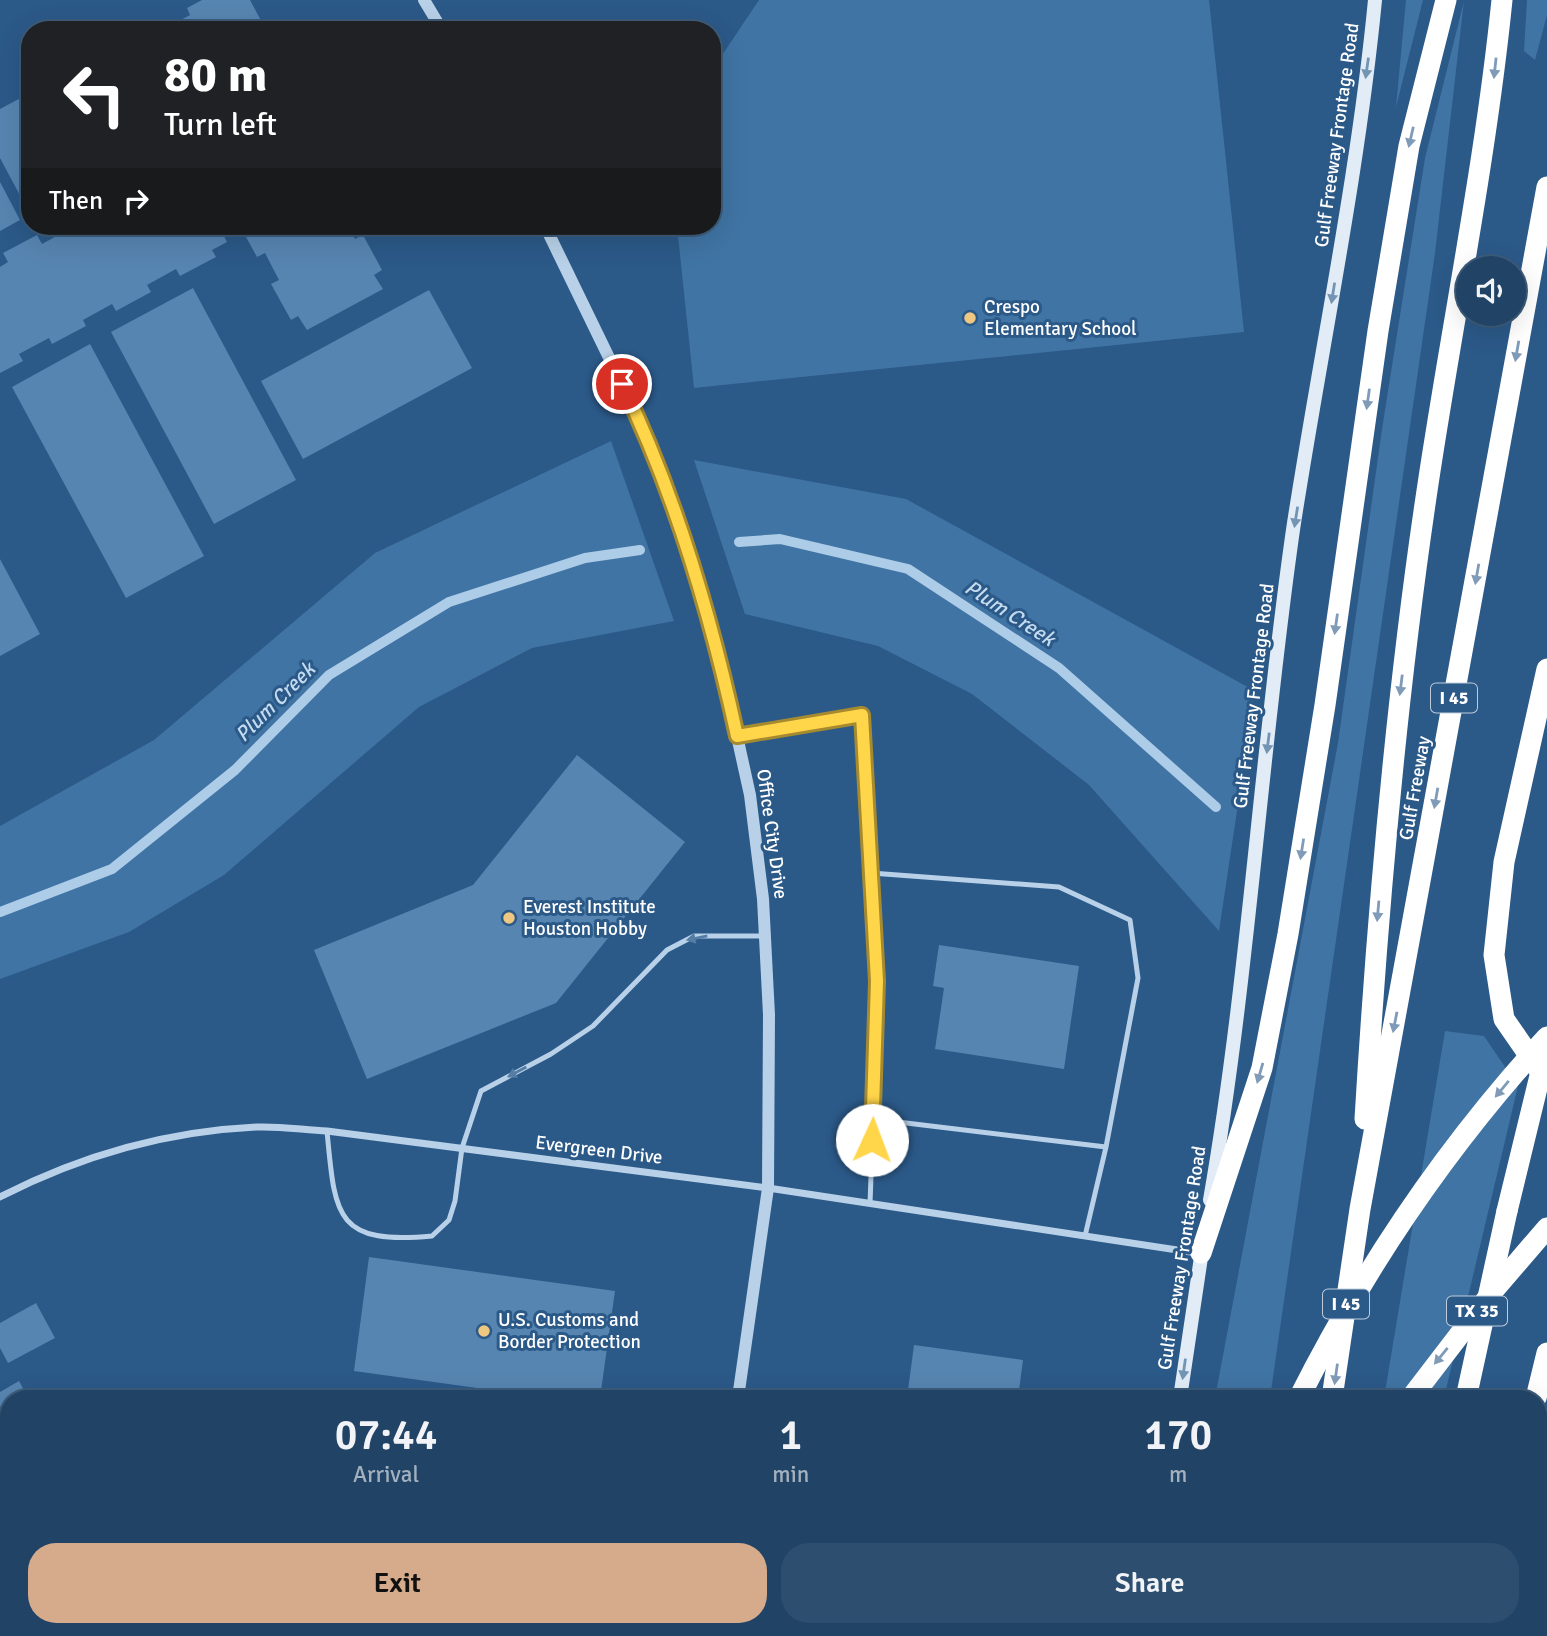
<!DOCTYPE html>
<style>
:root{--surface:#204366;--page:#2d4e6f;--text:#f1f3f6;--muted:#a2b0bf;--line:#3d5c7a;--accent:#d6ab8b}
body{margin:0;font-family:Signika,sans-serif;background:var(--page);color:var(--text);height:100vh;display:flex;flex-direction:column;font-size:26px;white-space:nowrap}
*{box-sizing:border-box;margin:0}
p{font-size:23px;color:var(--muted)}
.icon{flex:none;width:38px;height:38px;fill:none;stroke:currentColor;stroke-width:2;stroke-linecap:round;stroke-linejoin:round}
.map{position:relative;flex:1;overflow:hidden}
.side{position:absolute;left:0px;top:1390px;width:1547px;height:247px;display:flex;flex-direction:column;background:var(--surface);border-radius:28px 28px 0 0;box-shadow:0 7px 28px #0002,0 0 0 2px var(--line)}
.side>*{flex:none}
.top-card{position:absolute;left:21px;top:21px;width:700px;height:214px;border-radius:28px;box-shadow:0 7px 28px #0002,0 0 0 2px var(--line);background:#202124;color:#fff;overflow:hidden}
.buttons{position:absolute;left:1456px;top:256px;display:grid;gap:14px}
.buttons a{display:grid;place-items:center;width:70px;height:70px;border-radius:50%;background:var(--surface);box-shadow:0 7px 28px #0002,0 0 0 2px var(--line);font-size:35px}
.pin{position:absolute;display:grid;place-items:center;width:60px;height:60px;color:#fff;margin:-30px;border:4px solid #fff;border-radius:50%;box-shadow:0 2px 7px #0007}
.me{position:absolute;width:77px;margin:-38px;rotate:2deg;stroke-linejoin:round;filter:drop-shadow(0 0 5px #0008)}
.turn{display:flex;align-items:center;gap:24px;height:147px;padding:0 28px;font-size:32px}
.turn .icon{width:91px;height:91px;stroke-width:2.5}
.turn b{display:block;font-size:49px;line-height:60px}
.then{display:flex;align-items:center;height:66px;padding:0 28px;background:#0003;gap:14px;font-size:26px}
.eta{display:flex;justify-content:space-evenly;align-items:center;height:119px;text-align:center}
.eta b{font-size:42px;font-weight:600;line-height:49px}
.action{display:flex;gap:14px;margin-top:auto;padding:14px 28px}
.action a{flex:1;height:80px;border-radius:28px;background:var(--accent);color:#111;font-size:28px;font-weight:600;line-height:80px;text-align:center}
.action a+a{background:var(--page);color:var(--text)}
.map>svg:first-child{display:block}
</style>
<div class="map">
<svg width="1547" height="1636" viewBox="0 0 1547 1636">
<rect width="100%" height="100%" fill="#2b5988"/>
<path fill="#4074a4" d="M 759,0 L 1209,0 L 1244,332 L 694,388 L 677,226 L 712,226 L 712,70 Z
M 1406,0 L 1423,0 L 1396,107 Z
M 1527,0 L 1547,0 L 1547,15 L 1535,60 L 1524,51 Z
M 1464,1 L 1435,253 L 1270,1398 L 1215,1398 L 1338,743 L 1382,429 L 1425,158 Z
M 611,441 L 674,621 L 532,648 L 419,707 L 224,875 L 129,932 L 0,979 L 0,826 L 154,740 L 375,553 Z
M 694,460 L 906,499 L 1255,691 L 1219,931 L 1089,785 L 972,694 L 878,646 L 745,614 Z
M 1445,1031 L 1484,1036 L 1518,1086 L 1444,1398 L 1384,1398 Z
M 1547,1568 L 1547,1636 L 1531,1636 L 1533,1628 L 1538,1628 L 1538,1605 Z
M 1172,1628 L 1237,1628 L 1236,1636 L 1171,1636 Z"/>
<g fill="none" stroke-linecap="round" stroke-linejoin="round">
<path stroke="#adcce8" stroke-width="10" d="M 739,542 L 780,539 L 908,569 L 1059,668 L 1216,807
M 0,912 L 112,869 L 235,770 L 329,675 L 449,602 L 585,558 L 640,550"/>
</g>
<path fill="#5785b1" d="M 202,0 L 250,0 L 266,30 L 162,30 L 190,15 L 187,8 Z
M 30,93 L 30,200 L 24,203 L 0,158 L 0,109 Z
M 0,182 L 20,220 L 0,231 Z
M 70,226 L 219,226 L 227,242 L 212,250 L 216,257 L 180,276 L 176,269 L 147,285 L 151,292 L 116,311 L 112,304 L 83,320 L 86,326 L 52,344 L 49,338 L 19,354 L 23,361 L 0,373 L 0,267 L 8,262 L 3,253 L 37,235 L 42,244 L 71,228 Z
M 240,226 L 348,226 L 355,239 L 363,235 L 382,270 L 374,275 L 383,289 L 307,330 L 298,316 L 291,320 L 271,284 L 279,280 L 265,253 L 257,257 Z
M 193,288 L 296,480 L 214,524 L 111,332 Z
M 429,290 L 472,368 L 303,459 L 261,381 Z
M 90,344 L 204,556 L 126,598 L 12,387 Z
M 0,559 L 40,634 L 0,656 Z
M 577,755 L 685,842 L 556,1003 L 367,1079 L 314,950 L 473,885 Z
M 939,945 L 1079,966 L 1064,1069 L 935,1049 L 944,988 L 933,986 Z
M 369,1257 L 615,1291 L 600,1398 L 549,1398 L 354,1371 Z
M 36,1303 L 55,1338 L 8,1363 L 0,1348 L 0,1323 Z
M 914,1345 L 1023,1360 L 1018,1398 L 907,1398 Z
M 19,1381 L 28,1398 L 9,1398 L 9,1471 L 4,1474 L 0,1466 L 0,1392 Z
M 83,1628 L 104,1628 L 89,1636 Z
M 146,1628 L 151,1636 L 129,1636 L 144,1628 Z
M 313,1628 L 377,1628 L 382,1636 L 318,1636 Z
M 500,1628 L 606,1628 L 605,1636 L 499,1636 Z"/>
<g fill="none" stroke-linecap="round" stroke-linejoin="round">
<path stroke="#b8d1e8" stroke-width="5" d="M 737,736 L 862,715 L 878,981 L 870,1204
M 871,873 L 1059,887 L 1130,920 L 1138,978 L 1106,1147
M 873,1119 L 1106,1147 L 1085,1236
M 327,1131 C 335,1216 335,1245 432,1236 L 449,1220 L 455,1201 L 462,1148 L 481,1091 L 551,1054 L 593,1026 L 667,950 L 694,936 L 764,936
M 827,1628 L 882,1636
M 943,1628 L 997,1636"/>
<path stroke="#b8d1e8" stroke-width="7" d="M 0,1197 C 80,1156 168,1131 257,1127 C 280,1126 304,1130 327,1131 L 768,1188 L 1197,1253"/>
<path stroke="#b8d1e8" stroke-width="12" d="M 424,0 L 442,30
M 545,226 L 633,407 L 673,506 L 720,659 L 750,795 L 763,899 L 769,1015 L 768,1188 L 738,1398
M 704,1636 L 705,1628"/>
<path stroke="#e1ecf7" stroke-width="14" d="M 1210,1200 C 1249,976 1261,748 1294,523 C 1321,349 1358,176 1375,0
M 1180,1398 L 1203,1244
M 1145,1636 L 1147,1628"/>
<path stroke="#fff" stroke-width="21" d="M 1540,1071 L 1504,1019 L 1494,955 L 1504,862 L 1547,669
M 1365,1119 C 1378,902 1397,686 1430,471 C 1454,314 1486,158 1502,0
M 1201,1253 L 1262,1068 L 1288,934 L 1325,705 L 1378,331 L 1409,146 L 1446,0
M 1332,1398 L 1360,1209 L 1547,187
M 1466,1398 L 1507,1211
M 1536,1398 L 1547,1353
M 1203,1636 L 1205,1628
M 1278,1636 L 1281,1628
M 1297,1636 L 1299,1628
M 1414,1636 L 1416,1628
M 1477,1636 L 1479,1628"/>
<path stroke="#fff" stroke-width="21" d="M 1507,1211 L 1547,1047
M 1299,1398 C 1365,1267 1447,1146 1547,1037
M 1411,1398 L 1493,1291 L 1547,1228"/>
</g>
<defs><path id="oneway-solid" d="M-6-.8H1V-3.2L6.5 0L1 3.2V.8H-6Z" transform="scale(1.75)"/></defs>
<g fill="#7494b4">
<use href="#oneway-solid" transform="translate(1367 68) rotate(98)"/>
<use href="#oneway-solid" transform="translate(1333 293) rotate(99)"/>
<use href="#oneway-solid" transform="translate(1296 517) rotate(99)"/>
<use href="#oneway-solid" transform="translate(1268 743) rotate(97)"/>
<use href="#oneway-solid" transform="translate(1184 1369) rotate(98)"/>
</g>
<g fill="#809bb8">
<use href="#oneway-solid" transform="translate(1495 68) rotate(96)"/>
<use href="#oneway-solid" transform="translate(1411 137) rotate(103)"/>
<use href="#oneway-solid" transform="translate(1517 351) rotate(100)"/>
<use href="#oneway-solid" transform="translate(1368 399) rotate(98)"/>
<use href="#oneway-solid" transform="translate(1477 574) rotate(100)"/>
<use href="#oneway-solid" transform="translate(1336 624) rotate(98)"/>
<use href="#oneway-solid" transform="translate(1401 685) rotate(97)"/>
<use href="#oneway-solid" transform="translate(1436 798) rotate(100)"/>
<use href="#oneway-solid" transform="translate(1302 849) rotate(99)"/>
<use href="#oneway-solid" transform="translate(1378 911) rotate(95)"/>
<use href="#oneway-solid" transform="translate(1395 1022) rotate(101)"/>
<use href="#oneway-solid" transform="translate(1260 1073) rotate(106)"/>
<use href="#oneway-solid" transform="translate(1502 1089) rotate(130)"/>
<use href="#oneway-solid" transform="translate(1441 1356) rotate(129)"/>
<use href="#oneway-solid" transform="translate(1336 1374) rotate(98)"/>
</g>
<g fill="#557da5">
<use href="#oneway-solid" transform="translate(697 938) rotate(169)"/>
<use href="#oneway-solid" transform="translate(517 1072) rotate(152)"/>
</g>
<g fill="none" stroke-linecap="round" stroke-linejoin="round">
<defs>
<path id="route" d="M 622,384 C 676,495 711,616 737,736 L 862,715 L 877,981 L 872,1140"/>
</defs>
<use href="#route" stroke="#a68a30" stroke-width="18"/>
<use href="#route" stroke="#ffd54a" stroke-width="12"/>
</g>
<g fill="#eec780" stroke="#2b5988" stroke-width="2.5">
<circle cx="970" cy="318" r="7"/>
<circle cx="509" cy="918" r="7"/>
<circle cx="484" cy="1331" r="7"/>
</g>
<g text-anchor="middle" dominant-baseline="central" stroke-width="6" stroke-linejoin="round" paint-order="stroke">
<g fill="#2b5988" stroke="#bfcddb" stroke-width="2">
<rect x="1431" y="683.5" width="46" height="29" rx="5"/>
<rect x="1323" y="1289.5" width="46" height="29" rx="5"/>
<rect x="1447" y="1296.5" width="60" height="29" rx="5"/>
</g>
<g font-size="18" font-weight="bold" fill="#fff">
<text x="1454" y="698">I 45</text>
<text x="1346" y="1304">I 45</text>
<text x="1477" y="1311">TX 35</text>
</g>
<g font-size="19" fill="#fff" stroke="#2b5988">
<text transform="translate(1337 135) rotate(-82)">Gulf Freeway Frontage Road</text>
<text transform="translate(1254 696) rotate(-83)">Gulf Freeway Frontage Road</text>
<text transform="translate(1415 788) rotate(-80)">Gulf Freeway</text>
<text transform="translate(772 834) rotate(82)">Office City Drive</text>
<text transform="translate(599 1150) rotate(7)">Evergreen Drive</text>
<text transform="translate(1182 1258) rotate(-81)">Gulf Freeway Frontage Road</text>
</g>
<g font-size="19" fill="#fff" stroke="#2b5988" text-anchor="start">
<text x="984" y="307">Crespo<tspan x="984" dy="22">Elementary School</tspan></text>
<text x="523" y="907">Everest Institute<tspan x="523" dy="22">Houston Hobby</tspan></text>
<text x="498" y="1320">U.S. Customs and<tspan x="498" dy="22">Border Protection</tspan></text>
</g>
<g font-size="21" font-style="italic" fill="#c3daef" stroke="#2b5988">
<text transform="translate(1010 613) rotate(33)">Plum Creek</text>
<text transform="translate(275 702) rotate(-45)">Plum Creek</text>
</g>
</g>
</svg>
<div class="buttons">
<a><svg class="icon" aria-label="sound" viewBox="0 0 24 24"><path d="M4 9h4l5-4v14l-5-4H4zM17 9q2 3 0 6"/></svg></a>
</div>
<div class="pin" style="left:622px;top:384px;background:#d93025"><svg class="icon" aria-label="arrive" viewBox="0 0 24 24"><path d="M6 21V4h12l-3 4 3 4H6"/></svg></div>
<svg class="me" style="left:872px;top:1140px" viewBox="-20 -20 40 40"><circle r="19" fill="#fff"/><path d="M0-13L10 11 0 6-10 11z" fill="#ffd54a"/></svg>
<div class="top-card">
<div class="turn"><svg class="icon" aria-label="left" viewBox="0 0 24 24"><path d="M17 20v-9H6M10 6l-5 5 5 5"/></svg><div><b>80 m</b>Turn left</div></div>
<div class="then">Then<svg class="icon" aria-label="right" viewBox="0 0 24 24"><path d="M7 20v-9h11M14 6l5 5-5 5"/></svg></div>
</div>
<section class="side">
<div class="eta">
<div><b>07:44</b><p>Arrival</p></div>
<div><b>1</b><p>min</p></div>
<div><b>170</b><p>m</p></div>
</div>
<div class="action"><a>Exit</a><a>Share</a></div>
</section>
</div>
